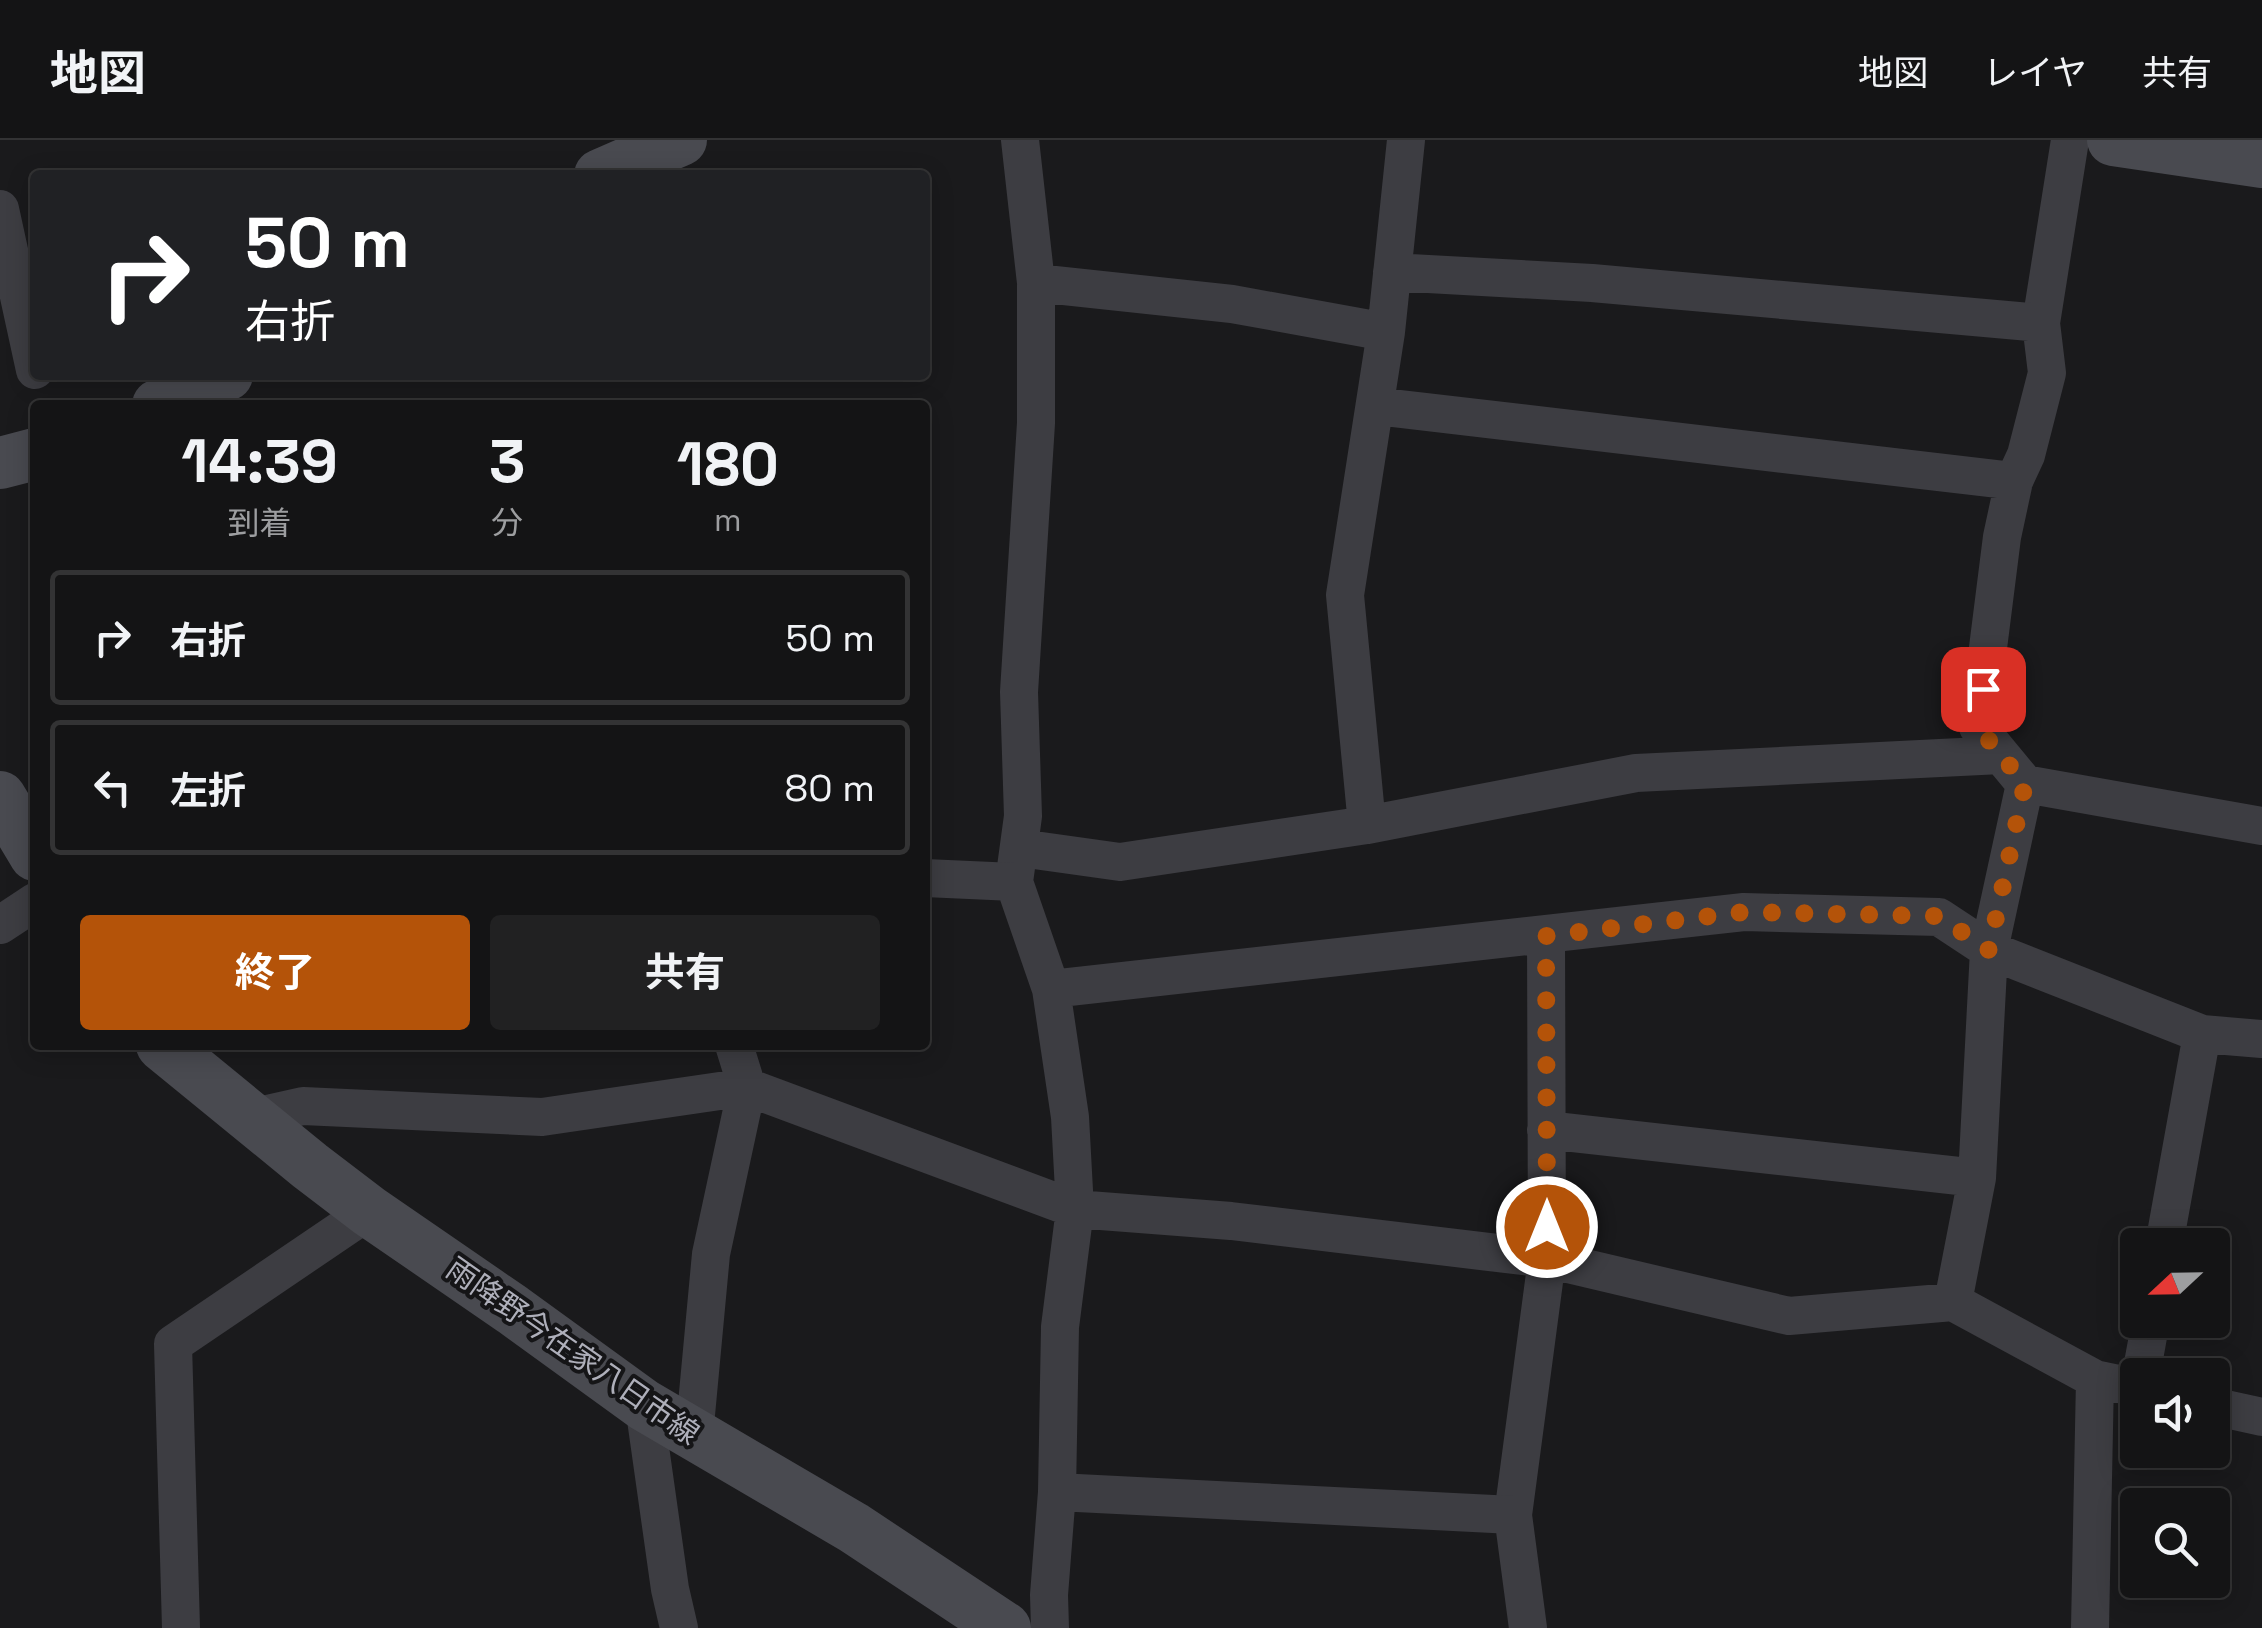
<!DOCTYPE html>
<html lang="ja">
<meta charset="utf-8">
<style>
:root{--surface:#141415;--page:#212122;--text:#f1f3f6;--muted:#9d9ea0;--line:#333334;--accent:#b45309}
body{margin:0;font-family:"Space Grotesk","Noto Sans JP",sans-serif;background:var(--page);color:var(--text);height:100vh;display:flex;flex-direction:column;font-size:38px;white-space:nowrap}
*{box-sizing:border-box;margin:0}
p{font-size:32px;color:var(--muted)}
.icon{flex:none;width:55px;height:55px;fill:none;stroke:currentColor;stroke-width:2;stroke-linecap:round;stroke-linejoin:round}
.map{position:relative;flex:1;overflow:hidden}
.side{position:absolute;left:30px;top:260px;width:900px;height:650px;display:flex;flex-direction:column;background:var(--surface);border-radius:10px;box-shadow:0 5px 25px #0003,0 0 0 2px var(--line)}
.side>*{flex:none}
.hud{position:absolute;left:30px;top:30px;width:900px;height:210px;border-radius:10px;box-shadow:0 5px 25px #0003,0 0 0 2px var(--line);background:#202124;color:#fff;overflow:hidden}
.needle{width:65px;rotate:248deg}
.tools{position:absolute;left:2120px;top:1088px;display:grid;gap:20px}
.tools a{display:grid;place-items:center;width:110px;height:110px;border-radius:10px;background:var(--surface);box-shadow:0 5px 25px #0003,0 0 0 2px var(--line);font-size:50px}
.pin{position:absolute;display:grid;place-items:center;width:85px;height:85px;color:#fff;margin:-42px;border-radius:20px;box-shadow:0 5px 15px #0006}
.me{position:absolute;width:110px;margin:-55px;rotate:0deg;stroke-linejoin:round;filter:drop-shadow(0 0 8px #0008)}
.turn{display:flex;align-items:center;gap:35px;height:210px;padding:0 50px;font-size:45px}
.turn .icon{width:130px;height:130px;stroke-width:2.5}
.turn b{display:block;font-size:70px;line-height:85px}
.eta{display:flex;justify-content:space-evenly;align-items:center;height:170px;text-align:center}
.eta b{font-size:60px;font-weight:700;line-height:70px}
.action{display:flex;gap:20px;margin-top:auto;padding:20px 50px}
.action a{flex:1;height:115px;border-radius:10px;background:var(--accent);color:#fff;font-size:40px;font-weight:700;line-height:115px;text-align:center}
.action a+a{background:var(--page);color:var(--text)}
ul{padding:0;list-style:none}
li{display:flex;align-items:center;gap:30px;height:135px;margin:0 20px 15px;padding:0 30px;border:5px solid var(--line);border-radius:10px}
li div{flex:1}
li b{display:block;font-size:38px}
li em{font-style:normal}
header{display:flex;align-items:center;gap:60px;box-sizing:border-box;height:140px;padding:0 50px;background:var(--surface);border-bottom:2px solid var(--line)}
header strong{font-size:48px}
nav{display:flex;gap:55px;margin-inline-start:auto;font-size:35px}
.map>svg:first-child{display:block}
</style>
<header>
<strong>地図</strong>
<nav><a>地図</a><a>レイヤ</a><a>共有</a></nav>
</header>
<div class="map">
<svg width="2262" height="1488" viewBox="0 0 2262 1488">
<rect width="100%" height="100%" fill="#1a1a1c"/>
<g fill="none" stroke-linecap="round" stroke-linejoin="round">
<path stroke="#3d3d42" stroke-width="38" d="M 1020,0 L 1036,143 L 1036,283 L 1019,552 L 1023,676 L 1014,742 L 1051,849 L 1070,977 L 1075,1069 L 1060,1187 L 1057,1352 L 1049,1455 L 1050,1488
M 1406,0 L 1386,192 L 1345,455 L 1367,685 L 1636,633 L 2001,615
M 2070,0 L 2041,183 L 2047,233 L 2026,315 L 2014,341 L 2002,397 L 1978,587 L 2025,644 L 2262,686
M 0,69 L 35,230
M 1392,132 L 1592,143 L 2041,183
M 1036,143 L 1232,164 L 1386,192
M 1375,266 L 2014,341
M 1020,708 L 1120,722 L 1367,685
M 925,738 L 1014,742
M 0,785 L 35,762
M 1051,849 L 1744,772 L 1939,777 L 1989,810 L 2202,894 L 2164,1105
M 2202,894 L 2262,899
M 249,978 L 303,966 L 542,977 L 747,947 L 1075,1069 L 1231,1081 L 1547,1119 L 1789,1176 L 1953,1162 L 2095,1239 L 2138,1248
M 1546,990 L 1977,1038
M 1953,1162 L 1977,1038 L 1989,810 L 2025,644
M 2141,1235 L 2151,1180
M 644,1265 L 670,1449 L 679,1488
M 2212,1266 L 2262,1277
M 694,1296 L 711,1114 L 747,947 L 734,905
M 1057,1352 L 1513,1375
M 181,1488 L 173,1204 L 369,1071
M 1528,1488 L 1513,1375 L 1547,1119 L 1546,796
M 2090,1488 L 2095,1239"/>
<path stroke="#494a50" stroke-width="52" d="M 2113,0 L 2262,22
M 600,35 L 681,0
M 158,265 L 227,235
M 0,323 L 35,314
M 0,657 L 35,715
M 162,905 L 310,1026 L 369,1071 L 513,1170 L 644,1265 L 854,1388 L 1005,1488"/>
</g>
<g fill="none" stroke-linecap="round" stroke-linejoin="round">
<path stroke="#b45309" stroke-width="18" stroke-dasharray="0 32.4" d="M 1547,1087 L 1546,796 L 1744,772 L 1938,776 L 1989,810 L 2025,644 L 1978,587 L 1983,549"/>
</g>
<g text-anchor="middle" dominant-baseline="central" stroke-width="8" stroke-linejoin="round" paint-order="stroke">
<g font-size="30" fill="#aeafba" stroke="#151517">
<text transform="translate(573 1211) rotate(35)">雨降野今在家八日市線</text>
</g>
</g>
</svg>
<div class="tools">
<a><svg class="needle" viewBox="-14 -14 28 28"><path d="M0-13l5 13h-10z" fill="#e53935"/><path d="M0 13l5-13h-10z" fill="#9d9ea0"/></svg></a>
<a><svg class="icon" aria-label="sound" viewBox="0 0 24 24"><path d="M4 9h4l5-4v14l-5-4H4zM17 9q2 3 0 6"/></svg></a>
<a><svg class="icon" aria-label="search" viewBox="0 0 24 24"><circle cx="10" cy="10" r="6"/><path d="M15 15l6 6"/></svg></a>
</div>
<div class="pin" style="left:1983px;top:549px;background:#d93025"><svg class="icon" aria-label="arrive" viewBox="0 0 24 24"><path d="M6 21V4h12l-3 4 3 4H6"/></svg></div>
<svg class="me" style="left:1547px;top:1087px" viewBox="-20 -20 40 40"><circle r="17" fill="#b45309" stroke="#fff" stroke-width="3"/><path d="M0-11L8 9 0 5-8 9z" fill="#fff"/></svg>
<div class="hud">
<div class="turn"><svg class="icon" aria-label="right" viewBox="0 0 24 24"><path d="M7 20v-9h11M14 6l5 5-5 5"/></svg><div><b>50 m</b>右折</div></div>
</div>
<section class="side">
<div class="eta">
<div><b>14:39</b><p>到着</p></div>
<div><b>3</b><p>分</p></div>
<div><b>180</b><p>m</p></div>
</div>
<ul>
<li><svg class="icon" aria-label="right" viewBox="0 0 24 24"><path d="M7 20v-9h11M14 6l5 5-5 5"/></svg><div><b>右折</b></div><em>50 m</em></li>
<li><svg class="icon" aria-label="left" viewBox="0 0 24 24"><path d="M17 20v-9H6M10 6l-5 5 5 5"/></svg><div><b>左折</b></div><em>80 m</em></li>
</ul>
<div class="action"><a>終了</a><a>共有</a></div>
</section>
</div>
